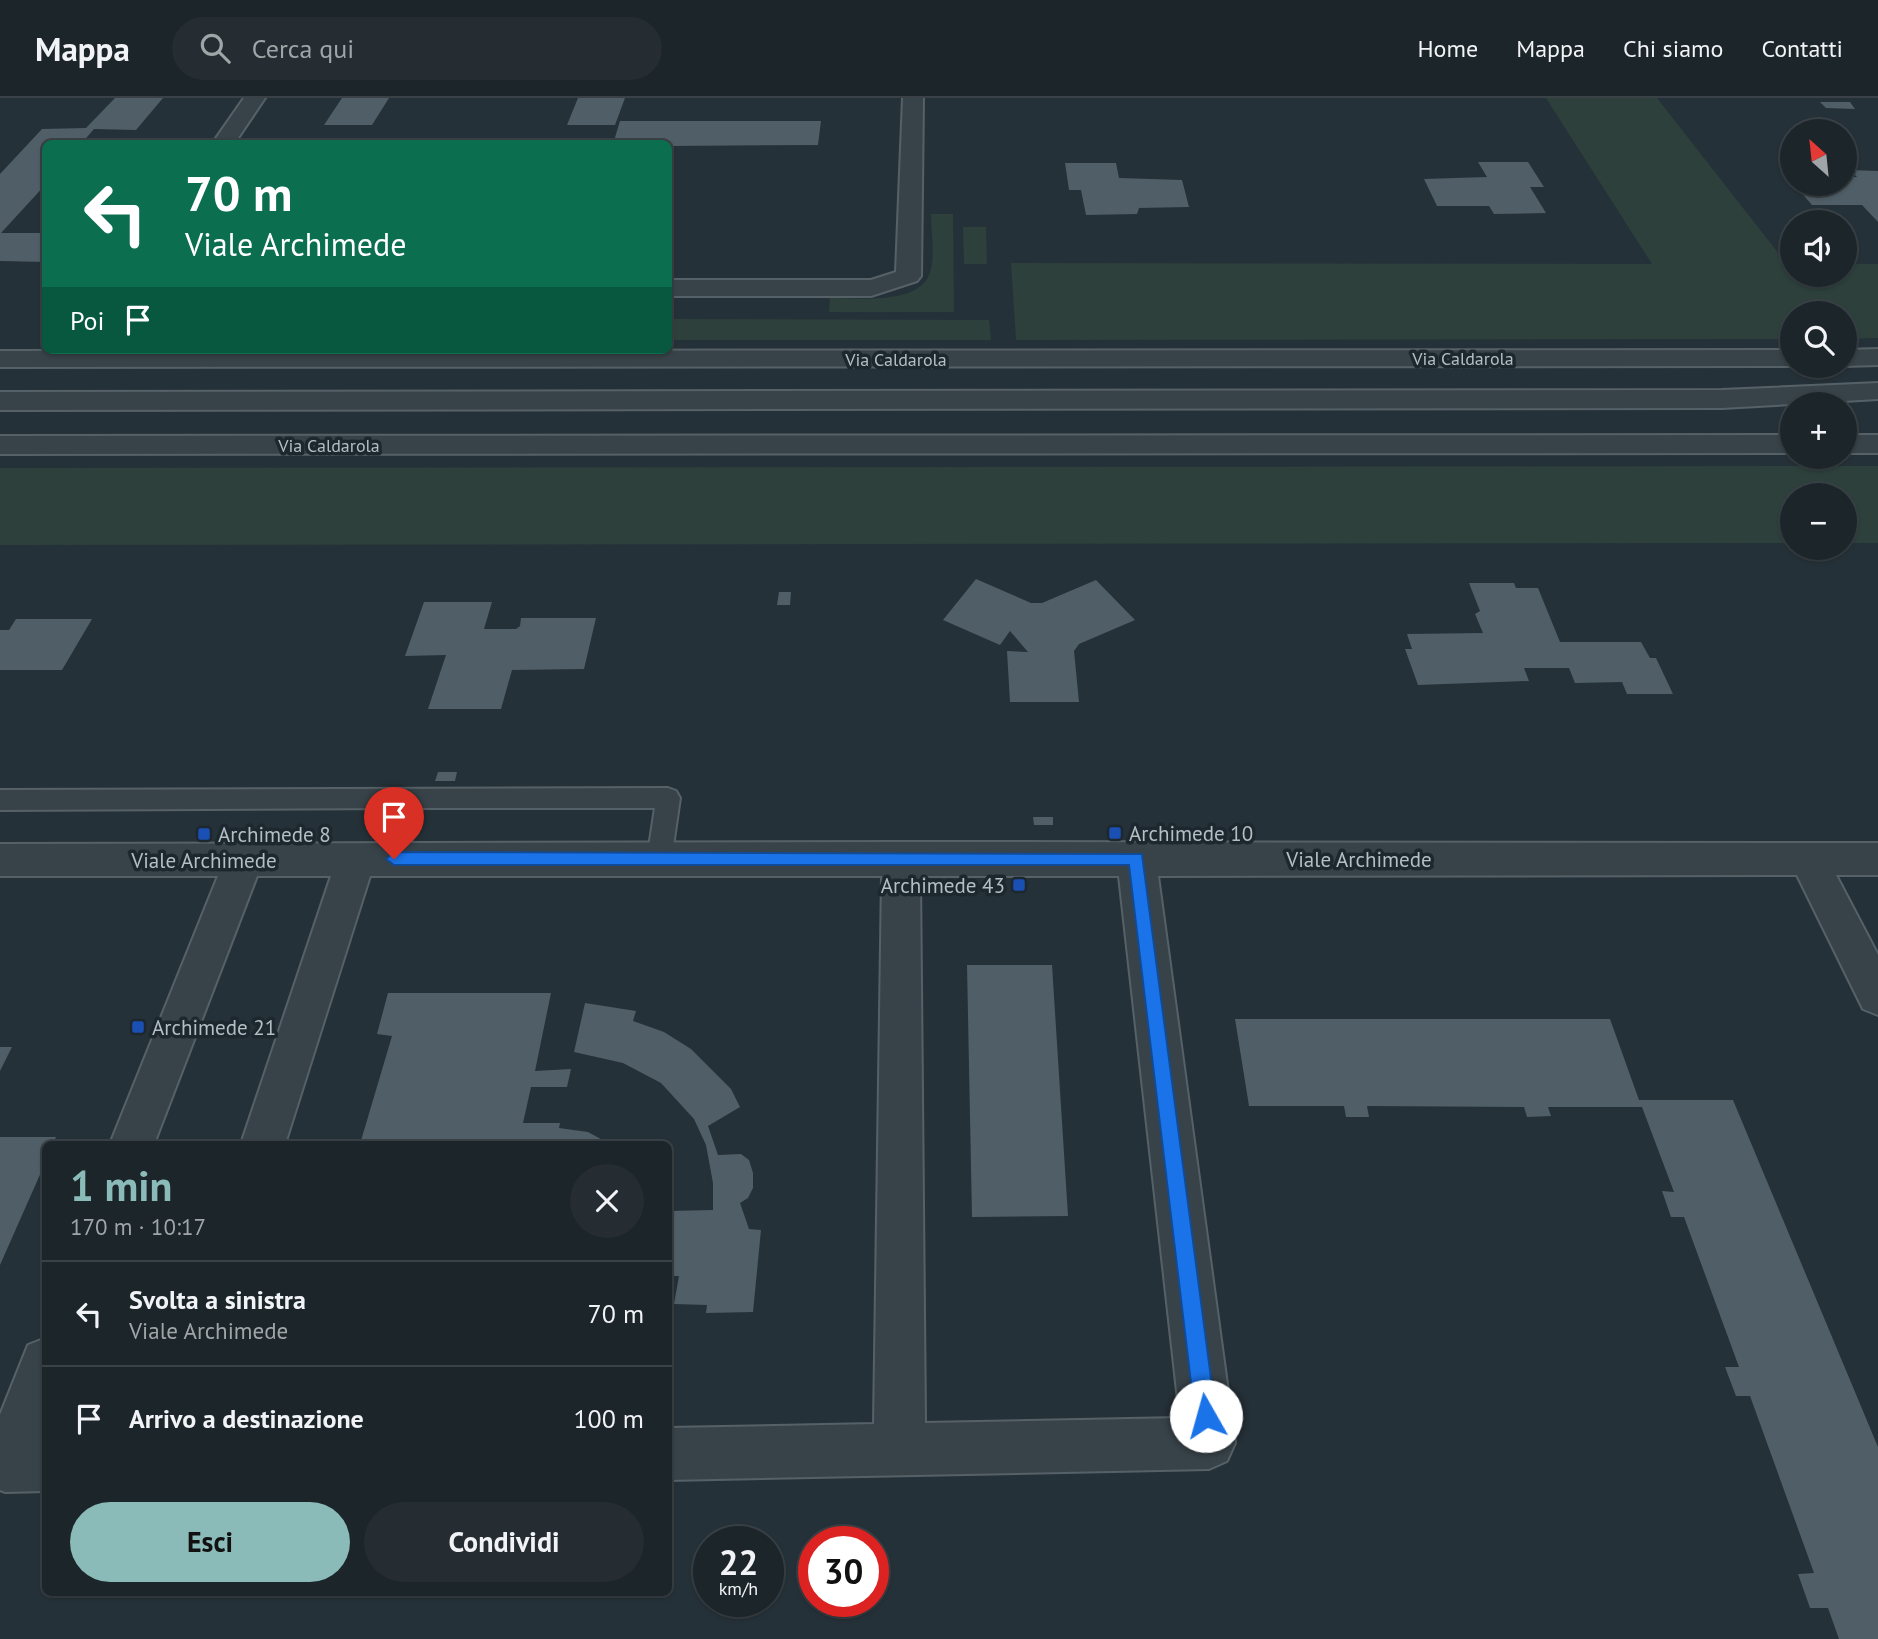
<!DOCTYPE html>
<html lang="it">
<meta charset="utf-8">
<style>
:root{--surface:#1c252a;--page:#252d32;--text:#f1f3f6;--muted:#a0a5a8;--line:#3a4247;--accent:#8bbbb9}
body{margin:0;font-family:"PT Sans",sans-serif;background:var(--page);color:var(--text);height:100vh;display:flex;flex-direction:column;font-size:26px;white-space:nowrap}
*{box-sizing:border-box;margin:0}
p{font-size:23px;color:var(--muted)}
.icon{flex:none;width:38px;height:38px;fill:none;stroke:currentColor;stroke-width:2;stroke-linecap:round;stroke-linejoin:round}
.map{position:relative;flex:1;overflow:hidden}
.drawer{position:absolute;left:42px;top:1043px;width:630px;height:455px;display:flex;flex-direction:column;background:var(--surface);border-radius:10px;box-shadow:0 2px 5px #0004,0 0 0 2px var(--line)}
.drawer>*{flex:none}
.hud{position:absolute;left:42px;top:42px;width:630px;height:214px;border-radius:10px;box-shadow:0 2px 5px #0004,0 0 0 2px var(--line);background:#0b6e4f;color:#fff;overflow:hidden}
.needle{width:46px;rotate:333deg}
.buttons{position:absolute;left:1780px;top:21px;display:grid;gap:14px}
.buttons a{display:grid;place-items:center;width:77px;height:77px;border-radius:50%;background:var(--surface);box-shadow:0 2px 5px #0004,0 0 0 2px var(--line);font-size:35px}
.speed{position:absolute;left:693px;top:1428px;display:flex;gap:14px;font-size:35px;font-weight:700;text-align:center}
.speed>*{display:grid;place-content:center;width:91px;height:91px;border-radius:50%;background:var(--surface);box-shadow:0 2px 5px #0004,0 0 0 2px var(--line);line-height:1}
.speed small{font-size:18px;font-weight:400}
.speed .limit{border:10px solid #d22;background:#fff;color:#111}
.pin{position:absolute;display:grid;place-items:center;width:60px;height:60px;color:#fff;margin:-72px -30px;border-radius:50% 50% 50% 0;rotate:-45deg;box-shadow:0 0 7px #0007}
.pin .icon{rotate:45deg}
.me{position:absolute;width:77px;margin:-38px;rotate:353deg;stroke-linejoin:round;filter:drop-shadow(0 0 5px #0008)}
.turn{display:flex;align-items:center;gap:24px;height:147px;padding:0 28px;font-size:32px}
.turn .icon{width:91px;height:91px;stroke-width:2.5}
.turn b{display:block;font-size:49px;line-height:60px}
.then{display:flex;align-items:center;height:66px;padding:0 28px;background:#0003;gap:14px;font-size:26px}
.round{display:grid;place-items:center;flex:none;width:74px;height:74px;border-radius:37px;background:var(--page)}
.overview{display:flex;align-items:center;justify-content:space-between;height:119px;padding:0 28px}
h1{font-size:42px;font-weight:600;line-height:52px;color:var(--accent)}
.action{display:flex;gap:14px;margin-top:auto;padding:14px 28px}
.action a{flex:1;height:80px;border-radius:42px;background:var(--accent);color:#111;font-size:28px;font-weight:600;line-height:80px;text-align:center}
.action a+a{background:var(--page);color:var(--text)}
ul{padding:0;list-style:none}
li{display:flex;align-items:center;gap:21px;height:105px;padding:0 28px;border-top:2px solid var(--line)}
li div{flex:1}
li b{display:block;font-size:26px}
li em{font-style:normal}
header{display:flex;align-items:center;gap:42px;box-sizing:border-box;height:98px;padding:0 35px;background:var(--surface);border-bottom:2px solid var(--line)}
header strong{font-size:33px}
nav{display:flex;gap:38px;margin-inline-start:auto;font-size:24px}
.search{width:490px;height:63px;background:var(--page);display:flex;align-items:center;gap:18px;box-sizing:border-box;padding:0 24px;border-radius:38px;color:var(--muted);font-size:26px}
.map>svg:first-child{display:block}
</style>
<header>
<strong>Mappa</strong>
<div class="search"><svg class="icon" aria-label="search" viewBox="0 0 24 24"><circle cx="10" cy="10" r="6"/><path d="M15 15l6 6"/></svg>Cerca qui</div>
<nav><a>Home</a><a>Mappa</a><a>Chi siamo</a><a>Contatti</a></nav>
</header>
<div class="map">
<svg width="1878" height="1541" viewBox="0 0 1878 1541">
<rect width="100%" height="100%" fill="#253138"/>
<path fill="#2d403b" d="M 1546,0 L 1657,0 L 1786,165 L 1792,165 L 1792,177 L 1844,177 L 1845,166 L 1878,166 L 1878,240 L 1845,241 L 1844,215 L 1792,215 L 1792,241 L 1016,242 L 1011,165 L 1652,166 Z
M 931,116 L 953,116 L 954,214 L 829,214 L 830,200 C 856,200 917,207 929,177 C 936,161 931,134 931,116 Z
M 963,129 L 986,129 L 987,166 L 964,166 Z
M 669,221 L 989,222 L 991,242 L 669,242 Z
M 1878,368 L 1878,445 L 1845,445 L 1844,397 L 1792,397 L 1792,445 L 0,447 L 0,370 Z"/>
<path fill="#505e67" d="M 115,0 L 163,0 L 136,32 L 94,31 L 81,46 L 46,46 L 46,86 L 1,135 L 46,135 L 46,164 L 0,163 L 0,76 L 42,31 L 86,30 Z
M 342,0 L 389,0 L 372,27 L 324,27 Z
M 578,0 L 625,0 L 615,27 L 567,27 Z
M 1820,4 L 1850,4 L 1855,11 L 1826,10 Z
M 620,23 L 821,23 L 818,47 L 668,48 L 613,46 Z
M 1478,64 L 1528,64 L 1544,89 L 1530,89 L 1546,115 L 1494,116 L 1489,108 L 1437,108 L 1424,81 L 1487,79 Z
M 1065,65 L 1116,65 L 1119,80 L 1182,82 L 1189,109 L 1139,110 L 1137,116 L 1086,117 L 1081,92 L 1069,92 Z
M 1850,72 L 1878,73 L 1878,124 L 1862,107 L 1812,107 L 1794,86 L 1844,86 L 1844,79 L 1857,79 Z
M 976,481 L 1031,505 L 1042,505 L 1096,482 L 1135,522 L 1079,546 L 1074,553 L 1079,604 L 1010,604 L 1007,553 L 1028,554 L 1010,533 L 1000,547 L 943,522 Z
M 1469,485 L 1514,485 L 1516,490 L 1538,490 L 1560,544 L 1641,544 L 1650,560 L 1656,560 L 1673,596 L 1627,596 L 1622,584 L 1575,585 L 1569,570 L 1524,570 L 1529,583 L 1418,587 L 1405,551 L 1412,551 L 1407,536 L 1483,535 L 1475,516 L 1480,513 Z
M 779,494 L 791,494 L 790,507 L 777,507 Z
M 424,504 L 492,504 L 484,531 L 516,531 L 520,528 L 521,520 L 596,520 L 584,571 L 512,572 L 501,611 L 428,611 L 446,557 L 405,558 Z
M 16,521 L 92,521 L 62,572 L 0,572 L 0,532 L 9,532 Z
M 438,674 L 457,674 L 455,683 L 435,683 Z
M 1033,719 L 1053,719 L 1053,727 L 1034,727 Z
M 967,867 L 1052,867 L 1068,1118 L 972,1119 Z
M 388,895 L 551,895 L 535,973 L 571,971 L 567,989 L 531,989 L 523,1025 L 560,1025 L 559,1030 L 588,1034 L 610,1046 L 360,1046 L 392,938 L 377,936 Z
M 585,905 L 636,913 L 633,923 L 664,934 L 691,951 L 731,991 L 740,1009 L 708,1028 L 718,1057 L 741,1056 L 749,1062 L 753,1075 L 753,1090 L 748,1100 L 740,1105 L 749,1131 L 761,1132 L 753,1214 L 706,1215 L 707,1207 L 674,1206 L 679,1178 L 668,1178 L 668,1113 L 713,1112 L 713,1085 L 706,1047 L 694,1021 L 661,985 L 623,965 L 574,954 Z
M 1235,921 L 1610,921 L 1639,1002 L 1733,1002 L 1878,1349 L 1878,1541 L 1839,1541 L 1828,1510 L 1810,1510 L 1798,1476 L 1814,1475 L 1750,1298 L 1736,1298 L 1725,1269 L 1739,1269 L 1684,1119 L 1671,1119 L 1662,1093 L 1674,1094 L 1642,1009 L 1548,1009 L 1551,1018 L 1527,1019 L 1524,1009 L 1367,1008 L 1369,1019 L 1346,1019 L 1344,1008 L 1249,1008 Z
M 0,949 L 12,949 L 0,973 Z
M 0,1039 L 56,1039 L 53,1046 L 46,1046 L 46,1063 L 0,1167 Z"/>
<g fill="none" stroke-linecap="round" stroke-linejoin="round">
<defs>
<path id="service" d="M 668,690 L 676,693 L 680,700 L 671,762 L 668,769 L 659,772 L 650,769 L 647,762 L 655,710 L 422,710 L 406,760 L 403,767 L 394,770 L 385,767 L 382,760 L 398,710 L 0,712 L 0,692 Z"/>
<path id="minor" d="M 244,0 L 265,0 L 234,46 L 212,46 Z
M 903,0 L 923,0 L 921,178 L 917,183 L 871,198 L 668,198 L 668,182 L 871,182 L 896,174 Z
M 901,744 L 1878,745 L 1878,777 L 1836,777 L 1878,857 L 1878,917 L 1863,911 L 1797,777 L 1158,778 L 1235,1345 L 1227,1363 L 1209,1371 L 668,1382 L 668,1330 L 874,1326 L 882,778 L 370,778 L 285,1046 L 241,1046 L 331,778 L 257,778 L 154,1046 L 110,1046 L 218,778 L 0,778 L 0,746 ZM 920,778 L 1119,778 L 1180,1320 L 925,1325 Z
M 46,1240 L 46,1331 L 41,1341 L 46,1341 L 46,1393 L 5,1394 L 0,1392 L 0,1317 L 28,1247 Z"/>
<path id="tertiary" d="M 1878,251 L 1878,267 L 1844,268 L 1843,268 L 1844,252 Z
M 1792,252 L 1792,268 L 0,269 L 0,253 Z
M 1878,285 L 1878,301 L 1722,310 L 0,312 L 0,294 L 1722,292 Z
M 1792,337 L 1792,355 L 0,356 L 0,338 Z
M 1844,337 L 1878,337 L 1878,355 L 1844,355 Z"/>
</defs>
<use href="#service" stroke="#566167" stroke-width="4"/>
<use href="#minor" stroke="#566167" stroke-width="4"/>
<use href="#tertiary" stroke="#566167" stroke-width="4"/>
<use href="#service" fill="#384349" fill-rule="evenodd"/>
<use href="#minor" fill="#384349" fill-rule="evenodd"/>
<use href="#tertiary" fill="#384349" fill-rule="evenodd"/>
</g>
<path fill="#1a73e8" stroke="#114b97" stroke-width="2" d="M 394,754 L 1142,756 L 1216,1318 L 1213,1326 L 1206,1329 L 1198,1326 L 1195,1318 L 1129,767 L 394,767 L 386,761 Z"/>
<g fill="#1a4fb4" stroke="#1d282e" stroke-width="2.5">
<rect x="1108" y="728" width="14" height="14" rx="3.5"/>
<rect x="197" y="729" width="14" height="14" rx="3.5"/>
<rect x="1012" y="780" width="14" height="14" rx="3.5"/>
<rect x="131" y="922" width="14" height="14" rx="3.5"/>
</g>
<g text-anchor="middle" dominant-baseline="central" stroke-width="7" stroke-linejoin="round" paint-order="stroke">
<g font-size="18" fill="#b3bec5" stroke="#1d282e">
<text x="1463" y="260">Via Caldarola</text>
<text x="896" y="261">Via Caldarola</text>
<text x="329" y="347">Via Caldarola</text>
</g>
<g font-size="21" fill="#b3bec5" stroke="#1d282e" text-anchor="start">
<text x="1129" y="735">Archimede 10</text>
<text x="218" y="736">Archimede 8</text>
<text x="1005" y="787" text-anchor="end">Archimede 43</text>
<text x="152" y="929">Archimede 21</text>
</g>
<g font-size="21" fill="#b3bec5" stroke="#1d282e">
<text x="1359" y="761">Viale Archimede</text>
<text x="204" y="762">Viale Archimede</text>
</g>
</g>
</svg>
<div class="buttons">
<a><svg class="needle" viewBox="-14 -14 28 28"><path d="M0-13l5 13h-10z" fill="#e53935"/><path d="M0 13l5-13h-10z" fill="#a0a5a8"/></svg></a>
<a><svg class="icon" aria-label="sound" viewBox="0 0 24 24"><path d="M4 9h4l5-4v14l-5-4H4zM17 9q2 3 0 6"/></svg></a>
<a><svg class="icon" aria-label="search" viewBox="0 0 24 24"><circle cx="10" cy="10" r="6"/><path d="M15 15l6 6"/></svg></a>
<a>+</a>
<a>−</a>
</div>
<div class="speed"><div>22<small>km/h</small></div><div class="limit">30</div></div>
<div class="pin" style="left:394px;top:761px;background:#d93025"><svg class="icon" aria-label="arrive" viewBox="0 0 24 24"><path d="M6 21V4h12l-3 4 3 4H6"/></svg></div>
<svg class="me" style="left:1206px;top:1318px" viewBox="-20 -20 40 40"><circle r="19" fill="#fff"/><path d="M0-13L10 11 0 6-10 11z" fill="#1a73e8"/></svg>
<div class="hud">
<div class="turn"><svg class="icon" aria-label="left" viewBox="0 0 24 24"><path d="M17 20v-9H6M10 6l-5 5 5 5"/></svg><div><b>70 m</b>Viale Archimede</div></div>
<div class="then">Poi<svg class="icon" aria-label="arrive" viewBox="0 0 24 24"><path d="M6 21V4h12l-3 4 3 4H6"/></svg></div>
</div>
<section class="drawer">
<div class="overview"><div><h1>1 min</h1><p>170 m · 10:17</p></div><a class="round"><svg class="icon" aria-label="close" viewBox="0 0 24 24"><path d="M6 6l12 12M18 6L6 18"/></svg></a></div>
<ul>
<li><svg class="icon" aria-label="left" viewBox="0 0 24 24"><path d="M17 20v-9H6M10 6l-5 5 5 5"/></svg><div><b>Svolta a sinistra</b><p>Viale Archimede</p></div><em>70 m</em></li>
<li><svg class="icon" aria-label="arrive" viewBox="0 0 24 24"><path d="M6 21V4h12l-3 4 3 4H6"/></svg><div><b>Arrivo a destinazione</b></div><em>100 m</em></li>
</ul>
<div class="action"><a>Esci</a><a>Condividi</a></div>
</section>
</div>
